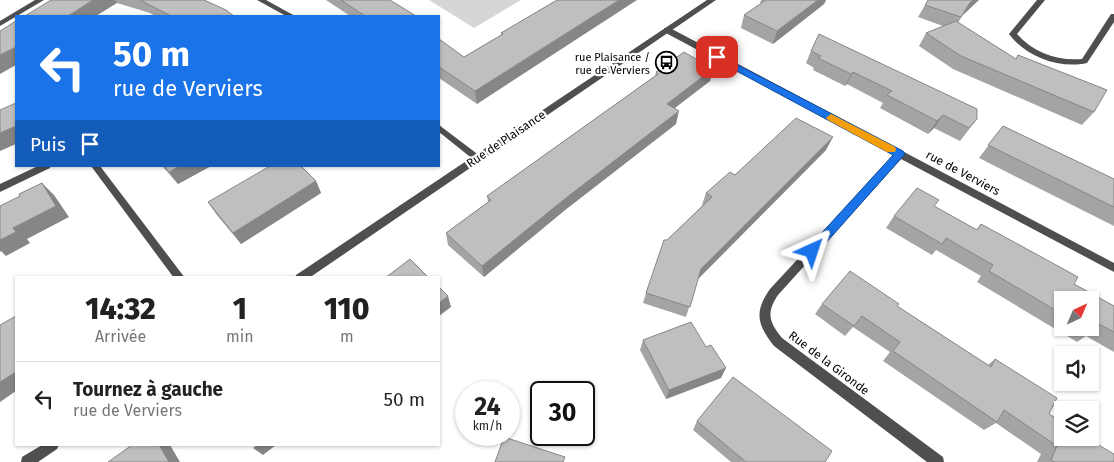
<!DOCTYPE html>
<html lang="fr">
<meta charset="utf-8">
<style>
:root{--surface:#fff;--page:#f6f6f6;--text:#222;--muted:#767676;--line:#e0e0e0}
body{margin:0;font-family:"Fira Sans",sans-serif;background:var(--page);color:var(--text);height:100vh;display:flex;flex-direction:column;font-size:19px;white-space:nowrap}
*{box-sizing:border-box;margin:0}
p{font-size:16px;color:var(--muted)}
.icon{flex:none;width:28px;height:28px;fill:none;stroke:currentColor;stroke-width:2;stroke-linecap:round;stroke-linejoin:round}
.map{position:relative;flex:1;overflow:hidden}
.side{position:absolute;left:15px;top:276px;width:425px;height:170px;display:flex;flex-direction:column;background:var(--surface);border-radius:0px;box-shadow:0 1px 4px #0004}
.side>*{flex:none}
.hud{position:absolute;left:15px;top:15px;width:425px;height:152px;border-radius:0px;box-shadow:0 1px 4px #0004;background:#1a73e8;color:#fff;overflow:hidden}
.needle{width:32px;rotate:44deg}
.fabs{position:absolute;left:1054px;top:291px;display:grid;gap:10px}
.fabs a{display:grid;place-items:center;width:45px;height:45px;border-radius:0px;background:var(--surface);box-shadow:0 1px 4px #0004;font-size:25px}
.speed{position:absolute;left:455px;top:381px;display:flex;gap:10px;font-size:25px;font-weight:700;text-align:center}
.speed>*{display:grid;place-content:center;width:65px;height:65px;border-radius:50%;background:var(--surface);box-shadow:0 1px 4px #0004;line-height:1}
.speed small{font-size:12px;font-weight:400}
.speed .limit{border:2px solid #111;border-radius:8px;background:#fff;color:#111}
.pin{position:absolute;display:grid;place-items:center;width:42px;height:42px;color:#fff;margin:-21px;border-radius:10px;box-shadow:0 2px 8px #0006}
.me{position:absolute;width:55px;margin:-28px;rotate:42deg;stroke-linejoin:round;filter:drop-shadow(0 0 4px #0008)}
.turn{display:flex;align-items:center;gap:18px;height:105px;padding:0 15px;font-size:22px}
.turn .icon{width:65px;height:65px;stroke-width:2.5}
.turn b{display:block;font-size:35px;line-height:42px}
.then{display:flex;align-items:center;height:48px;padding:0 15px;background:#0003;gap:10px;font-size:19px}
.eta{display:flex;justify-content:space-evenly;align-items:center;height:85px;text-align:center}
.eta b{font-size:30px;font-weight:800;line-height:35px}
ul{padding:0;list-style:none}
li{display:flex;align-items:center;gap:15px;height:75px;padding:0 15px;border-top:1px solid var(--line)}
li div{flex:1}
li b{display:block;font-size:19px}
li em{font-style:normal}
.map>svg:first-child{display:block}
</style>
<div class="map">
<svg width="1114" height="462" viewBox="0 0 1114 462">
<rect width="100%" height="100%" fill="#fff"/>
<path fill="#d6d6d6" d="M 429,0 L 521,0 L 474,28 Z"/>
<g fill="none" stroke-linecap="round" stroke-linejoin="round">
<path fill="#4f4f4f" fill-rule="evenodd" d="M 35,0 L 44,0 L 0,26 L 0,21 Z
M 257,0 L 266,0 L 295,16 L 286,16 Z
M 1037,0 L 1045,0 L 1017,34 C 1034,53 1057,61 1082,59 L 1111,14 L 1114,14 L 1114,22 L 1087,63 C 1059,69 1026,57 1009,34 Z
M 664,28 L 670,28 L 1114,263 L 1114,272 L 901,159 L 778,295 C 766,313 769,322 782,338 L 943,457 L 944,462 L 927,462 L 774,346 C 757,324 754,312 770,289 L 894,155 L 664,32 Z
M 439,125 L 480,156 L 482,158 L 480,160 L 474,160 L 439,132 Z
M 38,166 L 51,166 L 50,168 L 0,192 L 0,184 Z
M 91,166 L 100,166 L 185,278 L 174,278 Z"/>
<path fill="#4f4f4f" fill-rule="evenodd" d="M 707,0 L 716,0 L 309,278 L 295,278 L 296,275 Z
M 42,445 L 59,445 L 57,449 L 38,462 L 21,462 L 22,457 Z"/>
</g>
<path fill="#a4a4a4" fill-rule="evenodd" d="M 51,0 L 204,0 L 234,16 L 155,16 L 150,13 L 117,3 Z
M 326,0 L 390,0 L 416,16 L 350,16 Z
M 557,0 L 477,104 L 439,78 L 439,39 L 464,57 L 501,35 L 501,33 Z
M 761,0 L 826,0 L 824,4 L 773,44 L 741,28 L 744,15 L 760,4 Z
M 925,5 L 962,16 L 958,23 L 1094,112 L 1082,125 L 953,69 L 919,46 L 926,33 L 943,26 L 918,17 Z
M 811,51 L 977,119 L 960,141 L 934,128 L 928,134 L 880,108 L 883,103 L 847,84 L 845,86 L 813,70 L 814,68 L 806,63 Z
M 713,69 L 710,81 L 675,108 L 676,124 L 565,210 L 484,277 L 448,245 L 446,233 L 488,202 L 487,196 L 655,76 L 656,72 Z
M 1003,126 L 1114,179 L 1114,226 L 979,158 Z
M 826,150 L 698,279 L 686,317 L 643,303 L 646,293 L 667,240 L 703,205 L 702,205 L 706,193 L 735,175 Z
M 162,166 L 211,166 L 178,184 Z
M 316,181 L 321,193 L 241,244 L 216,214 L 208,202 Z
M 894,216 L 976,230 L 981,224 L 1074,284 L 1114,306 L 1114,352 L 1086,336 L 1077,342 L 977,282 L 981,276 L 936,250 L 932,255 L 886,228 ZM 1062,300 L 1090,328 L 1062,328 Z
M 822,304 L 897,306 L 988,365 L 995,359 L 1049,414 L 1114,462 L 1037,462 L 1041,454 L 996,423 L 984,430 L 883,361 L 890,352 L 853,327 L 845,336 L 815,314 Z
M 643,340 L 721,378 L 666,399 L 640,350 Z
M 697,421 L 825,462 L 731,462 L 693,430 Z"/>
<path fill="#868686" d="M 93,0 L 115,0 L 117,3 L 96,16 L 68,16 Z
M 619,0 L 637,0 L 477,104 L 475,91 Z
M 818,0 L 826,0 L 824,4 L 773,44 L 777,31 Z
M 973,0 L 979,0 L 962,16 L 969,4 Z
M 16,47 L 16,65 L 0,74 L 0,55 Z
M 713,69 L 710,81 L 664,116 L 667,104 Z
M 853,72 L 847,84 L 845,86 L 851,74 Z
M 679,111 L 676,124 L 565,210 L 484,277 L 482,266 L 566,198 Z
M 943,115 L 934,128 L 928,134 L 937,121 Z
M 16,126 L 16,144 L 0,151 L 0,133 Z
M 833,137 L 826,150 L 697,280 L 701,269 Z
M 180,166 L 211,166 L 178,184 L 169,172 Z
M 316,181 L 321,193 L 241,244 L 233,233 Z
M 42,183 L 54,195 L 69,217 L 27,239 L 30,243 L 6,256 L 1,251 L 0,252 L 0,240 Z
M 448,296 L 451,307 L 439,316 L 439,303 Z
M 726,368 L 721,378 L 666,399 L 669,390 Z
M 16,372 L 16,391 L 0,402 L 0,382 Z
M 159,445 L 170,445 L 180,462 L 169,462 Z
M 257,445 L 276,445 L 263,455 L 253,448 Z"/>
<path fill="#bfbfbf" stroke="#868686" d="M 51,0 L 93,0 L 68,16 L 25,16 Z
M 140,0 L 204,0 L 226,10 L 234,16 L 171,16 Z
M 341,0 L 390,0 L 416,16 L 365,16 Z
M 557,0 L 619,0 L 475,91 L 439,67 L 439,39 L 464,57 L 503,34 L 501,33 Z
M 766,0 L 818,0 L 777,31 L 744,15 Z
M 928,0 L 973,0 L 969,4 L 961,17 L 925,5 Z
M 16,21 L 16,47 L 0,55 L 0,31 Z
M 956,21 L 1016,59 L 1018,55 L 1107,90 L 1094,112 L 961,56 L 926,33 Z
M 819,34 L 977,109 L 977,119 L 969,128 L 943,115 L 937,121 L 887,95 L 892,91 L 853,72 L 851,74 L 818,58 L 821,56 L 811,51 Z
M 684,52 L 713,69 L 667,104 L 679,111 L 566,198 L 482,266 L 446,233 L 491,200 L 487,196 L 658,74 L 656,72 Z
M 16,103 L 16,126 L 0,133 L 0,110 Z
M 796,118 L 833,137 L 701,269 L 690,307 L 646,293 L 664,240 L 667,240 L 712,197 L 706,193 L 730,172 L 735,175 Z
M 1003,126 L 1114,179 L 1114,207 L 988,145 Z
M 164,166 L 180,166 L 169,172 Z
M 270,166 L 301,166 L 316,181 L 233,233 L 208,202 Z
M 42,183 L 56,206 L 13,228 L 16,232 L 0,240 L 0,206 L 20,196 L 19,194 Z
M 917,188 L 939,200 L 934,206 L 977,230 L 981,224 L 1078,277 L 1074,284 L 1114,306 L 1114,332 L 1097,323 L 1092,332 L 1085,328 L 1090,328 L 1090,300 L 1062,300 L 1062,314 L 989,271 L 993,265 L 946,238 L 942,244 L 894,216 Z
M 410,259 L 429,278 L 385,278 Z
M 850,271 L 899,304 L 897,306 L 991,367 L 995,359 L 1057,398 L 1049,414 L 1062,422 L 1062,438 L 1087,438 L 1114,454 L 1114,462 L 1054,462 L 1051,460 L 1057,446 L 1004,410 L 997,422 L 893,351 L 900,342 L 862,316 L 854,326 L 822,304 Z
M 439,287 L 448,296 L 439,303 Z
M 16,316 L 16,372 L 0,382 L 0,325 Z
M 691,322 L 706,347 L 711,345 L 726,368 L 669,390 L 643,340 Z
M 733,377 L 832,451 L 825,462 L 746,462 L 697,421 Z
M 504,437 L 565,457 L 563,462 L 495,462 Z
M 132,445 L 159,445 L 169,462 L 108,462 Z"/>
<path fill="#1a73e8" stroke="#114b97" d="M 717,54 L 903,151 L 905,154 L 816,254 L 808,254 L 806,251 L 808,248 L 893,155 L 714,59 L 714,55 Z"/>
<path fill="#f59e0b" d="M 831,114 L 895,147 L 896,149 L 895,152 L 887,152 L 828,120 L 826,118 Z"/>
<defs>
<symbol id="bus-ring" viewBox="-11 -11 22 22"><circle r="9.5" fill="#fff" stroke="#000" stroke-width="1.5"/><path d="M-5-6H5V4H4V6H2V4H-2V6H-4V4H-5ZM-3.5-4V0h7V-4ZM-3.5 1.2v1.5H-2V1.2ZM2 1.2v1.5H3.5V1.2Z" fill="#000"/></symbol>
</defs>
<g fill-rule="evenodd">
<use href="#bus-ring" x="654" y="50" width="25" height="25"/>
</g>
<g text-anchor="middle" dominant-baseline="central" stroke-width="4.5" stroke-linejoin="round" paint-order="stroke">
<g font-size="11" fill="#000" stroke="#fff" text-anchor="end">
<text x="650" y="57">rue Plaisance /<tspan x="650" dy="13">rue de Verviers</tspan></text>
</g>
<g font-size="12" fill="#000" stroke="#fff">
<text transform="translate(506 139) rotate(-34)">Rue de Plaisance</text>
<text transform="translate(963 173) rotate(28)">rue de Verviers</text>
<text transform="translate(829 363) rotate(37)">Rue de la Gironde</text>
</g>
</g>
</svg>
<div class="fabs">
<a><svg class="needle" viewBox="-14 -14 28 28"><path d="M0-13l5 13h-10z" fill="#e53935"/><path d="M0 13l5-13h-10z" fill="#767676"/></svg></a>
<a><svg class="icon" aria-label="sound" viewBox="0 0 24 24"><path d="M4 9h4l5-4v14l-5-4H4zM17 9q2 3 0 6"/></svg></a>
<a><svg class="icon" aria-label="layers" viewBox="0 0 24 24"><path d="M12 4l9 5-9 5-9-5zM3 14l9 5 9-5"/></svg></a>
</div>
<div class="speed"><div>24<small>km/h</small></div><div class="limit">30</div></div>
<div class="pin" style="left:717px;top:57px;background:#d93025"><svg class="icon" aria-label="arrive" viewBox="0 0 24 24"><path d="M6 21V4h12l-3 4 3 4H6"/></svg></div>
<svg class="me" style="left:812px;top:251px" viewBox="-20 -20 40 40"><path d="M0-17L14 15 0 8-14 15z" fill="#1a73e8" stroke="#fff" stroke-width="4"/></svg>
<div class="hud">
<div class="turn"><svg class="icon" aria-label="left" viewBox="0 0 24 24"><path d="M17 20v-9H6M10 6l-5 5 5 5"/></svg><div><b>50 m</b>rue de Verviers</div></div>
<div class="then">Puis<svg class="icon" aria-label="arrive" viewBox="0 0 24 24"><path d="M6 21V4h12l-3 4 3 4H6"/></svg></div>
</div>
<section class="side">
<div class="eta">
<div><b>14:32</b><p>Arrivée</p></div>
<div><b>1</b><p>min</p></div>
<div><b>110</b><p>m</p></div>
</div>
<ul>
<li><svg class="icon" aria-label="left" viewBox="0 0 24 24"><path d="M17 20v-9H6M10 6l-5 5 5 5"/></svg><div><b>Tournez à gauche</b><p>rue de Verviers</p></div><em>50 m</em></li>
</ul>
</section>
</div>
